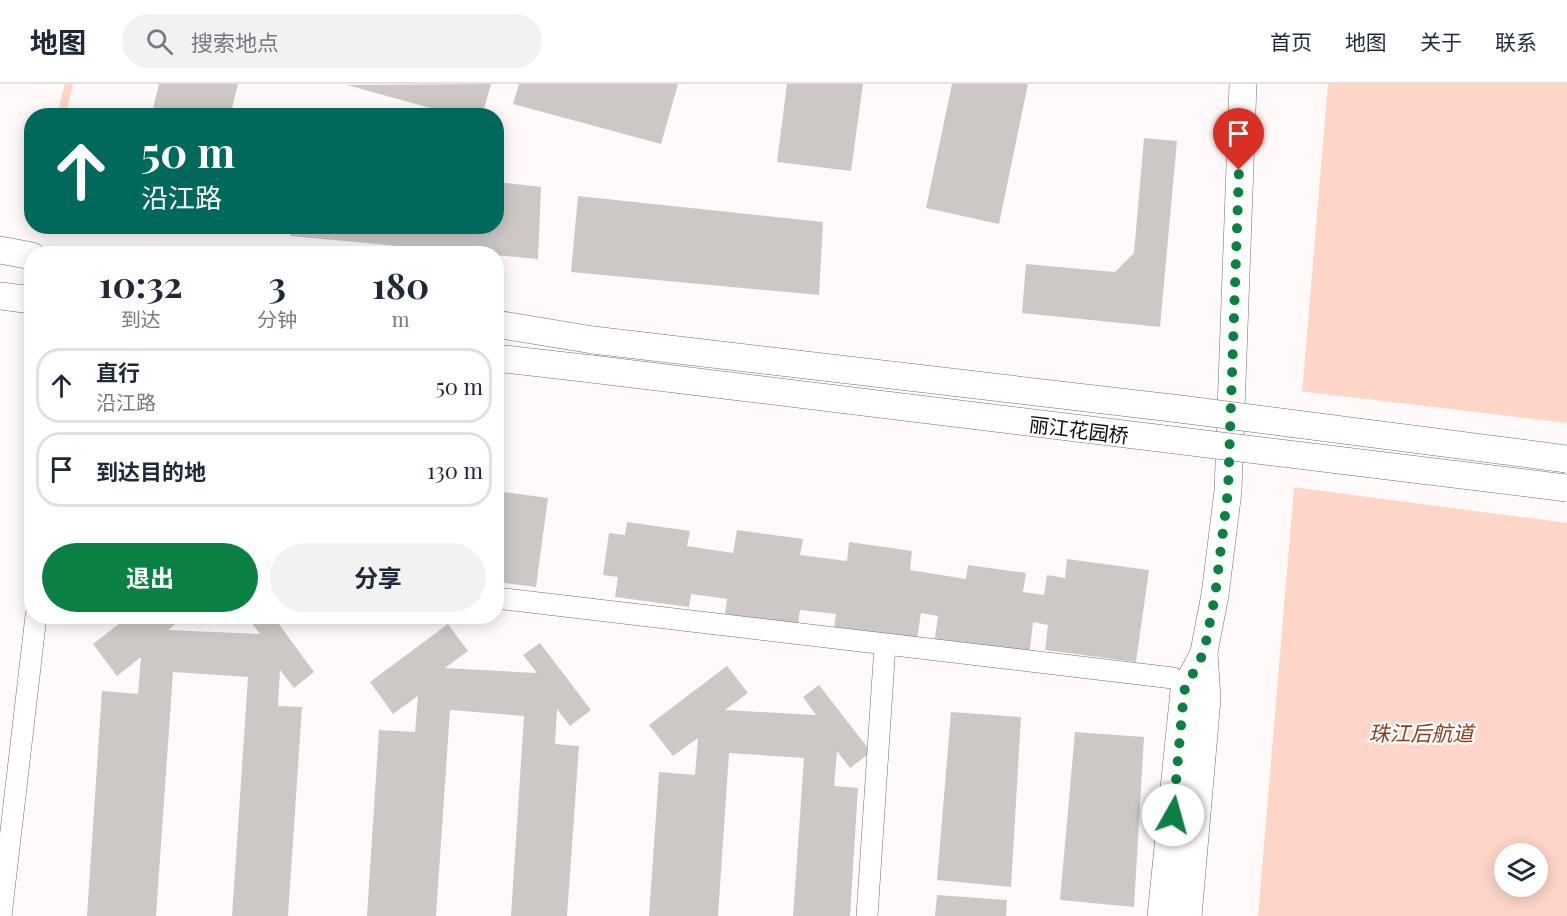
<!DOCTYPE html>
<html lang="zh">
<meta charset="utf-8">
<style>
:root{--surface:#fff;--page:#f2f2f3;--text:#1f2937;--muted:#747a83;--line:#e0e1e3;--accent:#0b8043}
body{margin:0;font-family:"Playfair Display","Noto Sans SC",serif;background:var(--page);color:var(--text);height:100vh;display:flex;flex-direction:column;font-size:22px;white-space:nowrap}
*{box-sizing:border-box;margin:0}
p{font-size:20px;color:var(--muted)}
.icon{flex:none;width:33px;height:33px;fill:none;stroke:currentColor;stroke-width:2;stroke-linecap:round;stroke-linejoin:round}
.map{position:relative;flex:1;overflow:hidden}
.details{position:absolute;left:24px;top:162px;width:480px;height:378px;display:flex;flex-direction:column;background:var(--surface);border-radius:24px;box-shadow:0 3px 15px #0003}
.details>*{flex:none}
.top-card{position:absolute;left:24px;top:24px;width:480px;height:126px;border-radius:24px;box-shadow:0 3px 15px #0003;background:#00695c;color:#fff;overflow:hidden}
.tools{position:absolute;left:1494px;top:759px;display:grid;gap:12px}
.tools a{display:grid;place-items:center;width:54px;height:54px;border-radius:50%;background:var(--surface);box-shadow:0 3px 15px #0003;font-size:30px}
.pin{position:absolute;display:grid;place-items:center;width:51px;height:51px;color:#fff;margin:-62px -26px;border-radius:50% 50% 50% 0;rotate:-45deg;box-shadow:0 0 6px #0007}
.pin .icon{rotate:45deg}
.me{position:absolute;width:66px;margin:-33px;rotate:7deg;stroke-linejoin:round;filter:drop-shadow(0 0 4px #0008)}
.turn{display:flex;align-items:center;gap:21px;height:126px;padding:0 18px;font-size:27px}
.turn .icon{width:78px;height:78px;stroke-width:2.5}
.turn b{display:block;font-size:42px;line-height:51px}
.eta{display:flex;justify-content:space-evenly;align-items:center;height:102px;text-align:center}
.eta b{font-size:36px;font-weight:700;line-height:42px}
.cta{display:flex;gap:12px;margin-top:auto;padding:12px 18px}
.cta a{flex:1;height:69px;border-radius:36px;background:var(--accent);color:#fff;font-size:24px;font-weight:700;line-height:69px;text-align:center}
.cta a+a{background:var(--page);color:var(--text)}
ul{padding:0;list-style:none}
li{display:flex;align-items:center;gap:18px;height:75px;margin:0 12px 9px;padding:0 6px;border:3px solid var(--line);border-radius:24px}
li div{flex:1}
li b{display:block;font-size:22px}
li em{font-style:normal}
header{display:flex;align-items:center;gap:36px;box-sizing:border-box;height:84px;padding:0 30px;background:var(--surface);border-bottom:2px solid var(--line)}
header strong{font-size:28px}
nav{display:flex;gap:33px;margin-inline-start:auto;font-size:21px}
.search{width:420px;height:54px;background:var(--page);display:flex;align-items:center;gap:15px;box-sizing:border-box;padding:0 21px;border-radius:33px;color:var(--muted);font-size:22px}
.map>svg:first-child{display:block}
</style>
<header>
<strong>地图</strong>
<div class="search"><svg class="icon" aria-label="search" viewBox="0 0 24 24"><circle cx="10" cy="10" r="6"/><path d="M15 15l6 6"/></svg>搜索地点</div>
<nav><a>首页</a><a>地图</a><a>关于</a><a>联系</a></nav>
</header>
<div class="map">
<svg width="1567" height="832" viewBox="0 0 1567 832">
<rect width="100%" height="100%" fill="#fffaf9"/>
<path fill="#fed6c8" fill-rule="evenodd" d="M 1328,0 L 1567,0 L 1567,832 L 1258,832 ZM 1504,770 L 1538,770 L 1538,802 L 1504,802 Z"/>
<path fill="#fffaf9" d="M 1299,307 L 1567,339 L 1567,439 L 1292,403 Z"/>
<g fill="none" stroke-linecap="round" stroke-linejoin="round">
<path stroke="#fed6c8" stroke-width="8" d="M 61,32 L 69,0"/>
</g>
<path fill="#cdc8c6" d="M 159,0 L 238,0 L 230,32 L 151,32 Z
M 491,0 L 482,32 L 459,32 L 347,1 Z
M 519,0 L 678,0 L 661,60 L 513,20 Z
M 787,0 L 863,0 L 851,87 L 777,78 Z
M 952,0 L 1028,0 L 999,140 L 926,124 Z
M 1144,54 L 1177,57 L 1160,243 L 1022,229 L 1026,180 L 1115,188 L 1134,169 Z
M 496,98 L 541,103 L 538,175 L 290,152 L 291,142 L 496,142 Z
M 578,112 L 823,138 L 819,211 L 571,188 Z
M 496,407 L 548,414 L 536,503 L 496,498 Z
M 627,438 L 690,447 L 687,462 L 733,469 L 737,446 L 803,455 L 800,471 L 847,477 L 849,458 L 912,467 L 910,486 L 966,495 L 968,481 L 1026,489 L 1023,508 L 1044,511 L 1047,491 L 1065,494 L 1067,475 L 1149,486 L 1136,578 L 1045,566 L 1048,541 L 1033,538 L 1029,574 L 934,561 L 938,532 L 921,529 L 917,555 L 834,544 L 836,530 L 800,526 L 798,540 L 725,530 L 727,515 L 691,510 L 689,523 L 615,513 L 618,493 L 603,491 L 609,449 L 625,451 Z
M 129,532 L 186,532 L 168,546 L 260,550 L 246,532 L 273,532 L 314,588 L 294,604 L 280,586 L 278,622 L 302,623 L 288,832 L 232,832 L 248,593 L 173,588 L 156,832 L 87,832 L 102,607 L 138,610 L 141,573 L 117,592 L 93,560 Z
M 448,540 L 468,567 L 445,584 L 537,589 L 523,571 L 540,559 L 591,626 L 570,642 L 557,625 L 555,660 L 579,662 L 567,832 L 511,832 L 524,632 L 450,626 L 436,832 L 367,832 L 379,646 L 415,648 L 418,612 L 393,630 L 370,598 Z
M 727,582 L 748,609 L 725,626 L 816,631 L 803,613 L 819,601 L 871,668 L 850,684 L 837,667 L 834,702 L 858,704 L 850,832 L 793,832 L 804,674 L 729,669 L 718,832 L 649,832 L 659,688 L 695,691 L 698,654 L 673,672 L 649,641 Z
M 951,628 L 1021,633 L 1011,803 L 937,796 Z
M 1075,648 L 1144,653 L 1134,823 L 1060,816 Z
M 937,811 L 1007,816 L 1006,832 L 935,832 Z"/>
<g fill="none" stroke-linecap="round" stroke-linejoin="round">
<defs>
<path id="minor" d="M 496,514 L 1173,594
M 1,832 L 36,532
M 867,832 L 885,561"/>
<path id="tertiary" d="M 0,166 L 32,172
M 0,212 L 32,216
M 496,240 L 593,256
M 496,274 L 592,285
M 1161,832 L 1184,607 L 1204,569
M 1188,832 L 1207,615 L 1204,568 L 1215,511 L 1228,407 L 1243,0"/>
</defs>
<use href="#minor" stroke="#736e6d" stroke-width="22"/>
<use href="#tertiary" stroke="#736e6d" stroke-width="28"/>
<use href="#minor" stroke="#fff" stroke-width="21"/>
<use href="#tertiary" stroke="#fff" stroke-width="27"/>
<defs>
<path id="tertiary-bridge" d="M 593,256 L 1180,325 L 1567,375
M 592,285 L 1567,404"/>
</defs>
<use href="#tertiary-bridge" stroke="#736e6d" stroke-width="28" stroke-linecap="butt"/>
<use href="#tertiary-bridge" stroke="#fff" stroke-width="27"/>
</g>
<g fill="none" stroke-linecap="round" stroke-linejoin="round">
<path stroke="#0b8043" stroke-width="10" stroke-dasharray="0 18" d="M 1173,731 L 1184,607 L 1204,568 L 1215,512 L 1228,407 L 1239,86"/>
</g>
<g text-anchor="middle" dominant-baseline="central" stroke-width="4.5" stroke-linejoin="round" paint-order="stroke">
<g font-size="20" fill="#0c0b0a" stroke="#fff">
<text transform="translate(1079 345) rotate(7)">丽江花园桥</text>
</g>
<g font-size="21" font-style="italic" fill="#8d3b18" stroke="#fff">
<text x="1421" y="648">珠江后航道</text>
</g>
</g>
</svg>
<div class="tools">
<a><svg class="icon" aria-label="layers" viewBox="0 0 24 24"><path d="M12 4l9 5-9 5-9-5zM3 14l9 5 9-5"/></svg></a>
</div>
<div class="pin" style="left:1239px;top:86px;background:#d93025"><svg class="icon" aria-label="arrive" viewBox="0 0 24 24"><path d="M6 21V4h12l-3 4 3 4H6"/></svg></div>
<svg class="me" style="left:1173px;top:731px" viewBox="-20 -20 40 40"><circle r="19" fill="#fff"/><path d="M0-13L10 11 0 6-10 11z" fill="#0b8043"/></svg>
<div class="top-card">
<div class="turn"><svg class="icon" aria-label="ahead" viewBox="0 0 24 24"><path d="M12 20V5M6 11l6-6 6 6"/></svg><div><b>50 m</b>沿江路</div></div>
</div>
<section class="details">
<div class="eta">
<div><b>10:32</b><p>到达</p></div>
<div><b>3</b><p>分钟</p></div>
<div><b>180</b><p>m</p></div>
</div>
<ul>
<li><svg class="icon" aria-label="ahead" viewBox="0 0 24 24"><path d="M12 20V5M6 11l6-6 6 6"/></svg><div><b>直行</b><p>沿江路</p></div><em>50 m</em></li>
<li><svg class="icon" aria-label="arrive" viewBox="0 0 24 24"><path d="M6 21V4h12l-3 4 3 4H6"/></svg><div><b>到达目的地</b></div><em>130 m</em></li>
</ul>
<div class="cta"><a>退出</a><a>分享</a></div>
</section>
</div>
